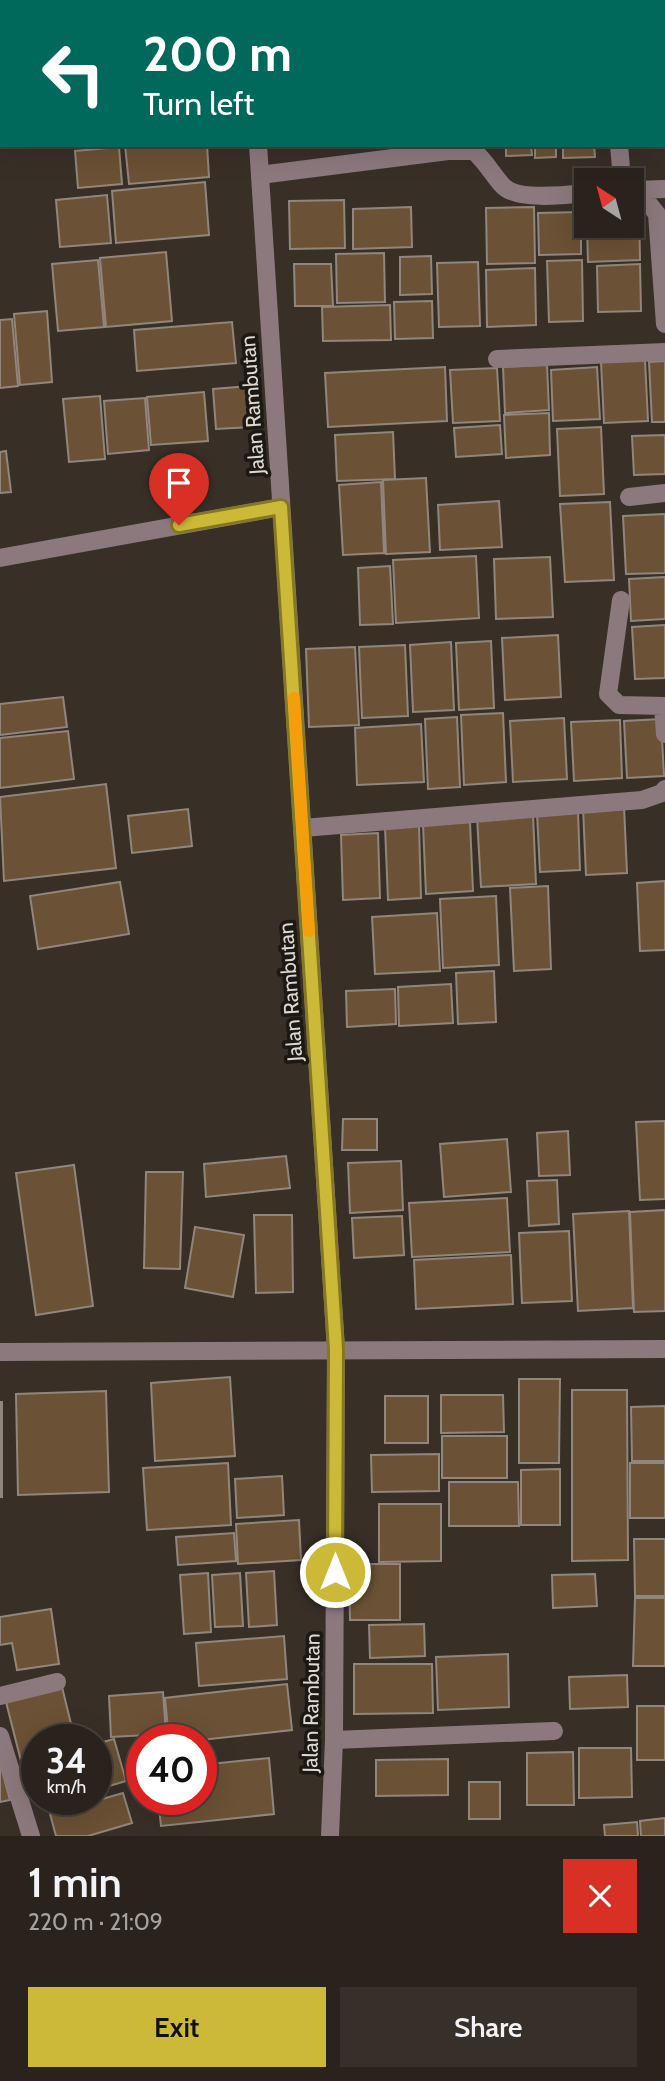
<!DOCTYPE html>
<meta charset="utf-8">
<style>
:root{--surface:#2a231d;--page:#362f2a;--text:#f1f3f6;--muted:#a5a4a4;--line:#46403b;--accent:#cdb938}
body{margin:0;font-family:Cabin,sans-serif;background:var(--page);color:var(--text);height:100vh;display:flex;flex-direction:column;font-size:26px;white-space:nowrap}
*{box-sizing:border-box;margin:0}
p{font-size:23px;color:var(--muted)}
.icon{flex:none;width:38px;height:38px;fill:none;stroke:currentColor;stroke-width:2;stroke-linecap:round;stroke-linejoin:round}
.map{position:relative;height:1836px;overflow:hidden}
.sheet{display:flex;flex-direction:column;background:var(--surface);flex:1}
.sheet>*{flex:none}
.banner{position:absolute;left:0px;top:0px;width:665px;height:147px;box-shadow:0 7px 28px #0002,0 0 0 2px var(--line);background:#00695c;color:#fff;overflow:hidden}
.needle{width:46px;rotate:324deg}
.fabs{position:absolute;left:574px;top:168px;display:grid;gap:14px}
.fabs a{display:grid;place-items:center;width:70px;height:70px;border-radius:0px;background:var(--surface);box-shadow:0 7px 28px #0002,0 0 0 2px var(--line);font-size:35px}
.speed{position:absolute;left:21px;top:1724px;display:flex;gap:14px;font-size:35px;font-weight:700;text-align:center}
.speed>*{display:grid;place-content:center;width:91px;height:91px;border-radius:50%;background:var(--surface);box-shadow:0 7px 28px #0002,0 0 0 2px var(--line);line-height:1}
.speed small{font-size:18px;font-weight:400}
.speed .limit{border:10px solid #d22;background:#fff;color:#111}
.pin{position:absolute;display:grid;place-items:center;width:60px;height:60px;color:#fff;margin:-72px -30px;border-radius:50% 50% 50% 0;rotate:-45deg;box-shadow:0 0 7px #0007}
.pin .icon{rotate:45deg}
.me{position:absolute;width:77px;margin:-38px;rotate:0deg;stroke-linejoin:round;filter:drop-shadow(0 0 5px #0008)}
.turn{display:flex;align-items:center;gap:24px;height:147px;padding:0 28px;font-size:32px}
.turn .icon{width:91px;height:91px;stroke-width:2.5}
.turn b{display:block;font-size:49px;line-height:60px}
.round{display:grid;place-items:center;flex:none;width:74px;height:74px;border-radius:0px;background:var(--page)}
.headline{display:flex;align-items:center;justify-content:space-between;height:119px;padding:0 28px}
h1{font-size:42px;font-weight:600;line-height:52px}
.action{display:flex;gap:14px;margin-top:auto;padding:14px 28px}
.action a{flex:1;height:80px;border-radius:0px;background:var(--accent);color:#111;font-size:28px;font-weight:600;line-height:80px;text-align:center}
.action a+a{background:var(--page);color:var(--text)}
.map>svg:first-child{display:block}
</style>
<div class="map">
<svg width="665" height="1836" viewBox="0 0 665 1836">
<rect width="100%" height="100%" fill="#382f27"/>
<path fill="#6b5135" stroke="#90867c" stroke-width="2" d="M 0,0 L 58,0 L 58,2 L 2,2 L 0,36 Z
M 496,0 L 545,0 L 545,2 L 496,2 Z
M 634,0 L 665,0 L 665,32 L 663,2 Z
M 663,85 L 665,85 L 665,142 L 663,142 Z
M 125,145 L 207,145 L 209,177 L 129,184 Z
M 506,145 L 531,145 L 532,155 L 506,156 Z
M 535,145 L 556,145 L 556,157 L 535,158 Z
M 563,145 L 594,145 L 595,157 L 563,158 Z
M 119,147 L 122,184 L 78,188 L 75,151 Z
M 205,182 L 209,235 L 116,243 L 112,191 Z
M 107,195 L 111,243 L 60,247 L 56,200 Z
M 344,200 L 345,248 L 290,249 L 289,201 Z
M 632,204 L 639,204 L 640,260 L 588,262 L 587,226 L 632,226 Z
M 411,207 L 412,247 L 353,249 L 353,209 Z
M 534,207 L 535,263 L 487,264 L 486,208 Z
M 581,212 L 581,254 L 539,255 L 538,213 Z
M 166,252 L 172,321 L 106,327 L 100,258 Z
M 384,253 L 385,302 L 337,303 L 336,254 Z
M 431,256 L 432,294 L 400,295 L 400,257 Z
M 98,260 L 104,327 L 58,331 L 52,264 Z
M 582,260 L 583,321 L 549,322 L 547,261 Z
M 478,262 L 480,326 L 439,327 L 437,263 Z
M 294,264 L 331,264 L 333,306 L 295,306 Z
M 640,264 L 641,311 L 598,312 L 597,266 Z
M 535,268 L 536,325 L 487,327 L 486,270 Z
M 432,301 L 433,338 L 395,339 L 394,302 Z
M 390,305 L 391,340 L 323,341 L 322,307 Z
M 47,311 L 52,382 L 20,385 L 14,314 Z
M 12,319 L 18,386 L 0,388 L 0,320 Z
M 232,322 L 236,363 L 137,371 L 134,330 Z
M 645,360 L 648,421 L 604,423 L 601,362 Z
M 665,361 L 665,422 L 652,422 L 649,362 Z
M 547,365 L 549,410 L 505,413 L 503,367 Z
M 445,367 L 447,421 L 328,427 L 325,373 Z
M 597,367 L 600,419 L 553,421 L 551,370 Z
M 497,368 L 500,421 L 453,423 L 450,370 Z
M 249,386 L 252,427 L 216,429 L 213,389 Z
M 204,392 L 208,441 L 151,445 L 147,397 Z
M 100,396 L 105,459 L 69,462 L 63,399 Z
M 145,398 L 149,450 L 108,454 L 104,401 Z
M 549,413 L 550,455 L 506,458 L 504,415 Z
M 500,425 L 502,454 L 456,457 L 454,428 Z
M 601,427 L 604,494 L 560,496 L 557,429 Z
M 393,432 L 395,479 L 337,481 L 335,435 Z
M 665,435 L 665,474 L 634,475 L 632,436 Z
M 6,451 L 11,492 L 0,493 L 0,452 Z
M 426,478 L 430,552 L 386,554 L 383,480 Z
M 381,482 L 384,553 L 343,555 L 339,485 Z
M 499,501 L 502,547 L 440,550 L 438,505 Z
M 610,502 L 614,580 L 565,582 L 560,504 Z
M 665,514 L 665,573 L 626,574 L 623,516 Z
M 476,556 L 479,618 L 396,623 L 393,560 Z
M 550,557 L 553,617 L 496,619 L 494,559 Z
M 390,566 L 393,624 L 360,625 L 358,568 Z
M 665,577 L 665,619 L 631,621 L 629,579 Z
M 665,625 L 665,678 L 635,679 L 632,627 Z
M 558,635 L 561,697 L 505,700 L 502,638 Z
M 491,641 L 494,708 L 459,710 L 456,643 Z
M 451,642 L 454,710 L 413,712 L 410,645 Z
M 405,645 L 408,716 L 362,718 L 359,647 Z
M 355,647 L 359,725 L 309,727 L 306,649 Z
M 63,697 L 67,727 L 0,735 L 0,704 Z
M 503,713 L 506,782 L 464,785 L 461,715 Z
M 457,717 L 460,787 L 428,789 L 425,719 Z
M 564,718 L 567,779 L 513,782 L 510,721 Z
M 661,719 L 664,776 L 627,778 L 624,721 Z
M 620,720 L 622,778 L 574,781 L 571,722 Z
M 421,724 L 424,782 L 357,785 L 355,728 Z
M 68,731 L 74,779 L 0,788 L 0,738 Z
M 106,784 L 116,868 L 4,881 L 0,797 Z
M 624,806 L 627,873 L 586,875 L 583,808 Z
M 188,809 L 192,846 L 132,853 L 128,816 Z
M 578,811 L 580,870 L 540,872 L 537,813 Z
M 533,814 L 536,884 L 481,887 L 477,817 Z
M 470,822 L 473,891 L 426,894 L 423,824 Z
M 419,825 L 421,898 L 388,900 L 385,827 Z
M 378,833 L 380,898 L 343,900 L 341,835 Z
M 665,881 L 665,950 L 640,951 L 637,883 Z
M 120,882 L 129,934 L 38,949 L 30,896 Z
M 548,886 L 551,969 L 514,971 L 510,888 Z
M 496,896 L 499,965 L 443,968 L 440,899 Z
M 437,913 L 440,971 L 375,974 L 372,917 Z
M 494,971 L 496,1022 L 458,1024 L 456,973 Z
M 451,984 L 453,1023 L 399,1026 L 398,987 Z
M 395,989 L 396,1024 L 347,1027 L 346,991 Z
M 343,1119 L 377,1119 L 377,1150 L 342,1150 Z
M 665,1121 L 665,1199 L 640,1200 L 636,1122 Z
M 568,1131 L 570,1175 L 539,1176 L 537,1133 Z
M 507,1139 L 511,1192 L 444,1197 L 440,1144 Z
M 286,1156 L 290,1188 L 206,1197 L 204,1164 Z
M 401,1161 L 403,1210 L 350,1213 L 348,1163 Z
M 74,1165 L 93,1306 L 36,1315 L 16,1173 Z
M 146,1172 L 183,1172 L 180,1269 L 144,1268 Z
M 557,1180 L 559,1224 L 529,1226 L 527,1181 Z
M 507,1198 L 510,1252 L 412,1257 L 409,1203 Z
M 665,1210 L 665,1311 L 634,1312 L 630,1212 Z
M 629,1211 L 633,1308 L 578,1311 L 573,1214 Z
M 254,1215 L 292,1215 L 293,1292 L 256,1293 Z
M 402,1216 L 404,1255 L 354,1258 L 352,1218 Z
M 195,1227 L 244,1235 L 233,1297 L 185,1288 Z
M 569,1231 L 572,1301 L 522,1303 L 519,1233 Z
M 511,1255 L 513,1304 L 416,1309 L 414,1260 Z
M 230,1377 L 235,1456 L 155,1461 L 151,1383 Z
M 519,1379 L 560,1379 L 559,1463 L 519,1463 Z
M 572,1390 L 627,1390 L 628,1560 L 572,1561 Z
M 106,1391 L 109,1492 L 18,1495 L 16,1394 Z
M 441,1395 L 503,1395 L 504,1432 L 441,1433 Z
M 385,1396 L 428,1396 L 428,1443 L 385,1443 Z
M 0,1402 L 2,1402 L 2,1497 L 0,1497 Z
M 665,1406 L 665,1461 L 632,1461 L 631,1407 Z
M 442,1436 L 507,1436 L 507,1478 L 442,1478 Z
M 439,1454 L 439,1491 L 372,1492 L 371,1455 Z
M 228,1463 L 231,1525 L 147,1530 L 143,1468 Z
M 630,1463 L 665,1463 L 665,1518 L 630,1518 Z
M 560,1469 L 560,1525 L 521,1525 L 521,1470 Z
M 282,1476 L 284,1515 L 237,1518 L 235,1479 Z
M 449,1482 L 518,1482 L 519,1526 L 449,1526 Z
M 379,1504 L 441,1504 L 441,1561 L 379,1562 Z
M 299,1520 L 301,1560 L 238,1564 L 236,1524 Z
M 234,1533 L 236,1561 L 178,1565 L 176,1537 Z
M 634,1539 L 665,1539 L 665,1596 L 635,1596 Z
M 349,1564 L 400,1564 L 400,1620 L 350,1620 Z
M 274,1571 L 277,1625 L 249,1627 L 246,1573 Z
M 208,1573 L 211,1632 L 184,1634 L 180,1575 Z
M 240,1573 L 243,1626 L 215,1627 L 212,1575 Z
M 595,1574 L 597,1606 L 553,1608 L 552,1575 Z
M 635,1598 L 665,1598 L 665,1666 L 633,1666 Z
M 51,1609 L 59,1664 L 17,1670 L 12,1643 L 0,1645 L 0,1617 Z
M 424,1624 L 425,1656 L 370,1658 L 369,1625 Z
M 284,1636 L 287,1679 L 199,1686 L 196,1643 Z
M 508,1654 L 509,1707 L 438,1710 L 436,1657 Z
M 354,1664 L 432,1664 L 433,1713 L 354,1714 Z
M 627,1675 L 628,1707 L 570,1709 L 569,1677 Z
M 287,1684 L 292,1730 L 201,1740 L 169,1740 L 165,1698 Z
M 62,1687 L 75,1740 L 37,1740 L 37,1757 L 21,1761 L 6,1702 Z
M 163,1692 L 166,1734 L 111,1737 L 109,1696 Z
M 637,1706 L 665,1706 L 665,1760 L 637,1760 Z
M 114,1739 L 126,1781 L 96,1790 L 96,1744 Z
M 579,1748 L 631,1748 L 632,1797 L 579,1798 Z
M 573,1752 L 574,1805 L 527,1805 L 527,1753 Z
M 269,1758 L 274,1814 L 161,1826 L 158,1799 L 201,1799 L 201,1765 Z
M 448,1759 L 448,1795 L 376,1796 L 376,1760 Z
M 0,1763 L 10,1800 L 0,1802 Z
M 469,1782 L 500,1782 L 500,1819 L 469,1819 Z
M 123,1793 L 132,1823 L 88,1836 L 56,1836 L 50,1814 Z
M 665,1818 L 665,1836 L 641,1836 L 640,1821 Z
M 637,1822 L 638,1836 L 605,1836 L 604,1825 Z"/>
<g fill="none" stroke-linecap="round" stroke-linejoin="round">
<path stroke="#8c797d" stroke-width="18" d="M 251,0 L 251,2
M 606,0 L 607,2
M 258,145 L 336,1349 L 334,1740 L 330,1836
M 619,145 L 622,180
M 260,175 L 448,151 L 474,151 C 486,162 493,175 503,186 C 517,201 567,195 586,193
M 632,190 L 665,189
M 632,194 L 645,199 L 657,214 L 665,324
M 497,359 L 665,352
M 629,497 L 665,493
M 0,558 L 281,507
M 621,600 L 608,694 L 619,705 L 665,706
M 663,706 L 665,734
M 303,828 L 642,800 L 662,793 L 665,789
M 0,1352 L 665,1349
M 0,1696 L 57,1682
M 0,1736 L 31,1836
M 334,1740 L 554,1731"/>
</g>
<g fill="none" stroke-linecap="round" stroke-linejoin="round">
<defs>
<path id="route" d="M 179,525 L 281,507 L 336,1349 L 335,1572"/>
</defs>
<use href="#route" stroke="#857824" stroke-width="18"/>
<use href="#route" stroke="#cdb938" stroke-width="12"/>
<path stroke="#f59e0b" stroke-width="12" d="M 294,698 L 309,931"/>
</g>
<g text-anchor="middle" dominant-baseline="central" stroke-width="7" stroke-linejoin="round" paint-order="stroke">
<g font-size="21" fill="#dfd9d4" stroke="#1c1814">
<text transform="translate(252 405) rotate(-94)">Jalan Rambutan</text>
<text transform="translate(290 992) rotate(-94)">Jalan Rambutan</text>
<text transform="translate(311 1703) rotate(-89)">Jalan Rambutan</text>
</g>
</g>
</svg>
<div class="fabs">
<a><svg class="needle" viewBox="-14 -14 28 28"><path d="M0-13l5 13h-10z" fill="#e53935"/><path d="M0 13l5-13h-10z" fill="#a5a4a4"/></svg></a>
</div>
<div class="speed"><div>34<small>km/h</small></div><div class="limit">40</div></div>
<div class="pin" style="left:179px;top:525px;background:#d93025"><svg class="icon" aria-label="arrive" viewBox="0 0 24 24"><path d="M6 21V4h12l-3 4 3 4H6"/></svg></div>
<svg class="me" style="left:335px;top:1572px" viewBox="-20 -20 40 40"><circle r="17" fill="#cdb938" stroke="#fff" stroke-width="3"/><path d="M0-11L8 9 0 5-8 9z" fill="#fff"/></svg>
<div class="banner">
<div class="turn"><svg class="icon" aria-label="left" viewBox="0 0 24 24"><path d="M17 20v-9H6M10 6l-5 5 5 5"/></svg><div><b>200 m</b>Turn left</div></div>
</div>
</div>
<section class="sheet">
<div class="headline"><div><h1>1 min</h1><p>220 m · 21:09</p></div><a class="round" style="background:#d93025;color:#fff"><svg class="icon" aria-label="close" viewBox="0 0 24 24"><path d="M6 6l12 12M18 6L6 18"/></svg></a></div>
<div class="action"><a>Exit</a><a>Share</a></div>
</section>
